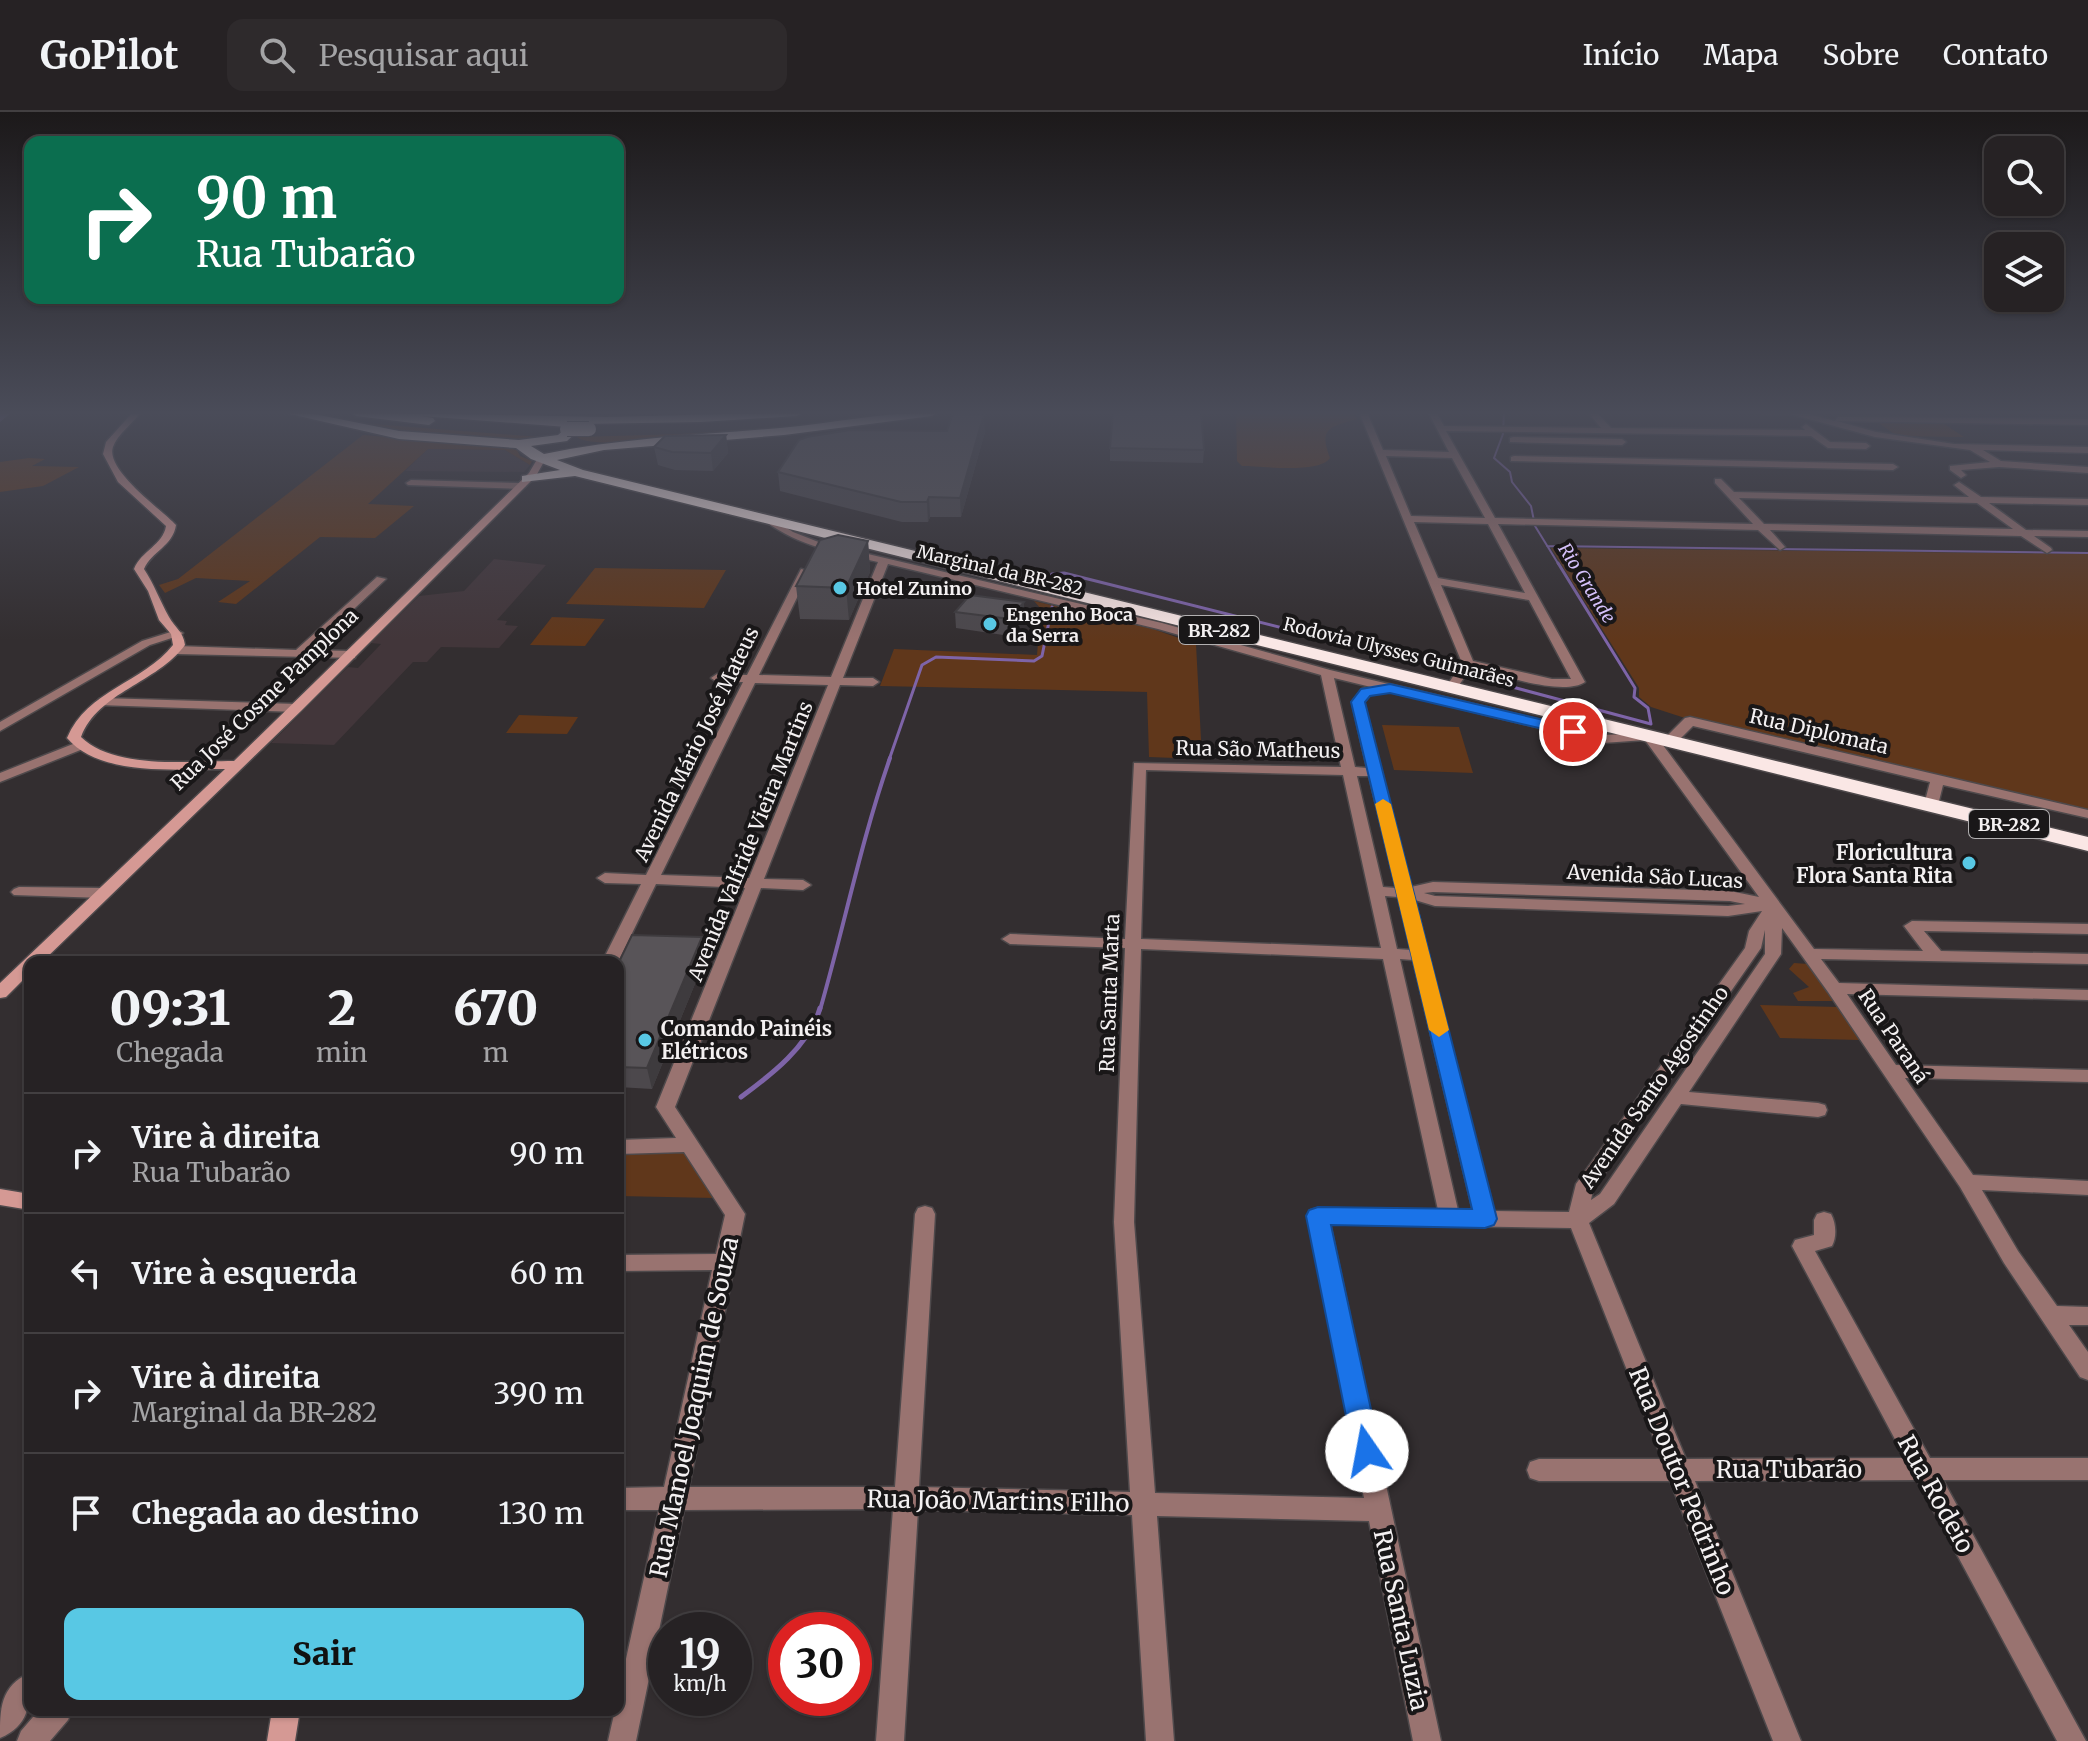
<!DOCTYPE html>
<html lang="pt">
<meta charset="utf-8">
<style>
:root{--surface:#262224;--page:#2e2a2c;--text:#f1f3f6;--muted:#a4a4a6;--line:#423f41;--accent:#58c8e4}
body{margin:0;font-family:Merriweather,serif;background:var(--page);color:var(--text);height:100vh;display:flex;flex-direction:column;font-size:30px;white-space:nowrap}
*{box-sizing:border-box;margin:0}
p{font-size:26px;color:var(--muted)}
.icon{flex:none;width:44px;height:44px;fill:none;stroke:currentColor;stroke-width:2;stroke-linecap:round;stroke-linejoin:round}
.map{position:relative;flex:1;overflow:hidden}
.sheet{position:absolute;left:24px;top:844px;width:600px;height:760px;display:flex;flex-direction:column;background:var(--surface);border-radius:16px;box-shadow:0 2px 6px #0004,0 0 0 2px var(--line)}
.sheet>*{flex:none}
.top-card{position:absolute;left:24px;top:24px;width:600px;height:168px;border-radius:16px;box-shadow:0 2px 6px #0004,0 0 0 2px var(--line);background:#0b6e4f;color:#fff;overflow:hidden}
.tools{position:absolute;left:1984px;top:24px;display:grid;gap:16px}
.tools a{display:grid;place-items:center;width:80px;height:80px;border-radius:16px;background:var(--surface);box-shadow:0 2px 6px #0004,0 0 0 2px var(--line);font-size:40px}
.speed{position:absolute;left:648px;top:1500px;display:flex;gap:16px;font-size:40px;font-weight:700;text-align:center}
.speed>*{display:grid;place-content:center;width:104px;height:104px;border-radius:50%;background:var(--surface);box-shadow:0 2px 6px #0004,0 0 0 2px var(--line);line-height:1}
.speed small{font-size:20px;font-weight:400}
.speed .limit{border:12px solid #d22;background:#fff;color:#111}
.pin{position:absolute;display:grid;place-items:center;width:68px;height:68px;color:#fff;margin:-34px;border:4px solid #fff;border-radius:50%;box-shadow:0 2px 8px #0007}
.me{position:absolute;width:88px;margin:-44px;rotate:348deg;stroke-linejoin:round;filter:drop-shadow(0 0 6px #0008)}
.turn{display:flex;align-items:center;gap:28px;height:168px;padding:0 40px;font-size:36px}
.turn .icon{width:104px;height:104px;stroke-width:2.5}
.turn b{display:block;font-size:56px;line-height:68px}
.eta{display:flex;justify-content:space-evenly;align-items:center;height:136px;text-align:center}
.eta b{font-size:48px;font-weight:800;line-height:56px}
.cta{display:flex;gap:16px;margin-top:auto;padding:16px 40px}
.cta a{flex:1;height:92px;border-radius:16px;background:var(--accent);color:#111;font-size:32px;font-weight:800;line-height:92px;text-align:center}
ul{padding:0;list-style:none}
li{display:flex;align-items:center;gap:24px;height:120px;padding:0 40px;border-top:2px solid var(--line)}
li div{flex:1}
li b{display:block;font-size:30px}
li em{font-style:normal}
header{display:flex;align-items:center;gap:48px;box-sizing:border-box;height:112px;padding:0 40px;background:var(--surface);border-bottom:2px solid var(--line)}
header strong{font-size:38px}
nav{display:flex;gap:44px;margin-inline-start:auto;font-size:28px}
.search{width:560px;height:72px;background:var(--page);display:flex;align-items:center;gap:20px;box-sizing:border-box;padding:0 28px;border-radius:16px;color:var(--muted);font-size:30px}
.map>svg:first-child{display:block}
</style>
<header>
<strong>GoPilot</strong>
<div class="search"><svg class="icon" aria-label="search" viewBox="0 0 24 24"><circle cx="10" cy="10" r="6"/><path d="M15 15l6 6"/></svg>Pesquisar aqui</div>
<nav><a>Início</a><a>Mapa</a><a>Sobre</a><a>Contato</a></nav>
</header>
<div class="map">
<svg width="2088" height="1629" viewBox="0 0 2088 1629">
<rect width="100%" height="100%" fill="#332e30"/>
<path fill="#42363a" d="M 428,337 L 505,338 L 530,353 L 524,360 L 405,359 Z
M 494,447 L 546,453 L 497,508 L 507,509 L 505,513 L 518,514 L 499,536 L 441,535 L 427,550 L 413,550 L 334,633 L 271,631 L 348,555 L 358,556 L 381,532 L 371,531 L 419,484 L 464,479 Z"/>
<path fill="#60371b" d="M 1236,300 L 1353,300 L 1357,307 C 1331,315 1318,315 1330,346 C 1319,362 1262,354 1242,354 L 1237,349 Z
M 335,309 L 553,326 C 491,338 398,320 335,309 Z
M 1876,309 L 1941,310 L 1964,325 L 1897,324 Z
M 812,313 C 777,317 596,342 577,325 L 681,322 Z
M 363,323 L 505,335 L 517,338 L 520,344 L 532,349 L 530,353 L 505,338 L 428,337 L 368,392 L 414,394 L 375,426 L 320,425 L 236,492 L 218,490 L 250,469 L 196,466 L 165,481 L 159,473 L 178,467 Z
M 29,346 L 45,347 L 32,354 L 79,355 L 43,374 L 0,380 L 0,350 Z
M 1551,436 L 2088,442 L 2088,700 L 1691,608 L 1651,595 L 1639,585 L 1639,576 Z
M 595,456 L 726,458 L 704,496 L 566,492 Z
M 1034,489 L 1153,517 L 1196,532 L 1202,647 L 1149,645 L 1147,580 L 880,574 L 894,537 L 1037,543 L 1041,497 Z
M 552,505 L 605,507 L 585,534 L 530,533 Z
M 519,603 L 578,605 L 567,622 L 506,621 Z
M 1382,613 L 1459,615 L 1473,661 L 1394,658 Z
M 1794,851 L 1808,852 L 1834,889 L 1798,889 L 1793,881 L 1809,875 L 1789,857 Z
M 1760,893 L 1839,895 L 1860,928 L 1780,926 Z
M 686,1038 L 715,1086 L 618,1084 L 618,1040 Z"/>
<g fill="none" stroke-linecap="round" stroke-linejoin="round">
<path stroke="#7e64a8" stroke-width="2" d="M 1504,300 L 1503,322 L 1494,346 L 1510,360 L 1512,370 L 1531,394 L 1535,414 L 1559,453
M 1547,434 L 2088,441"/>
<path stroke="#7e64a8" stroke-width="3" d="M 1048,467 L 1052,462 L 1064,461 L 1446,557
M 1490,569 L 1651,612 L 1648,596 L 1634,585 L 1635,576 L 1558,451
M 889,648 L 922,553 L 936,545 L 1034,549 L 1042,544 L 1052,495"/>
<path stroke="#7e64a8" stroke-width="4" d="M 820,898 C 844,815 861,729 890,646"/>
<path stroke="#7e64a8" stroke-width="5" d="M 741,985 C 771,963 809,934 820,896"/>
<path fill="#7e64a8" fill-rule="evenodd" d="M 0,300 L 12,300 L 0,310 Z"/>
<defs>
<path id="street" d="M 1359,300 L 1367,300 L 1383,338 L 1449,340 L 1428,300 L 1436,300 L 1444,314 L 1601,316 L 1588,300 L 1596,300 L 1611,316 L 1805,318 L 1802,315 L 1806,312 L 1830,330 L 1866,331 L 1870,334 L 1866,337 L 1828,336 L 1811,324 L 1446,319 L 1495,406 L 1753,412 L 1715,371 L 1715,367 L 1721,367 L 1734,380 L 1969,385 L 1954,373 L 1959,370 L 1981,385 L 2088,387 L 2088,393 L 1989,391 L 2026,418 L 2088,419 L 2088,425 L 2034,424 L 2051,436 L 2052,438 L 2047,441 L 2021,424 L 1770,418 L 1785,435 L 1780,438 L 1758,418 L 1498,412 L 1585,570 C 1563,585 1497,562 1471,555 L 1456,578 L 1452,579 L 1446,575 L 1462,551 ZM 1386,344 L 1452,346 L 1485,406 L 1411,404 ZM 1739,386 L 1977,391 L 2013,417 L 1764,412 ZM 1414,410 L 1488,412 L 1525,481 L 1438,466 ZM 1441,473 L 1529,488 L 1571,567 L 1552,567 L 1473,549 Z
M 1758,300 L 1801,300 L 1835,309 L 1838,305 L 2088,307 L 2088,313 L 1837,309 L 1876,320 L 1954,332 L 2088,335 L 2088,341 L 1983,338 L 2001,349 L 2088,355 L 2088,361 L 1999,355 L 1961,358 L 1966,363 L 1961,366 L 1950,358 L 1950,354 L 1990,350 L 1970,338 L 1875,325 L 1790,302 L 1762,302 Z
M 1513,325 L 1622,327 L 1626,330 L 1622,333 L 1510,330 L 1510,326 Z
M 1514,344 L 1893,352 L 1898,355 L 1893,358 L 1511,349 L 1511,345 Z
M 411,368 L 521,371 L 526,374 L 521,377 L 408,373 L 406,371 Z
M 768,404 L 793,420 L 821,431 L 1162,511 L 1330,558 L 1603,623 L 1654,621 L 1814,837 L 1923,839 L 1904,814 L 1912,809 L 2088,812 L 2088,822 L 1924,819 L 1941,839 L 2088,842 L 2088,852 L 1821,847 L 1839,871 L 2088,878 L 2088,888 L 1847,882 L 1896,953 L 2088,958 L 2088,970 L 1905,966 L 1973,1063 L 2088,1069 L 2088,1083 L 1982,1078 L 2018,1139 L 2057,1194 L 2088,1195 L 2088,1213 L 2069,1213 L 2088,1240 L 2088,1268 L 2080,1265 L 2004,1151 L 1960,1075 L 1828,880 L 1782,816 L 1781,842 L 1689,980 L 1818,991 L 1825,993 L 1827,998 L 1825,1003 L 1818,1005 L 1681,992 L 1614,1092 L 1589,1111 L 1686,1347 L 1905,1346 L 1792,1134 L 1795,1128 L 1814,1123 L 1814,1108 L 1817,1102 L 1824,1100 L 1831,1102 C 1836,1111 1837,1125 1832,1134 L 1815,1139 L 1930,1346 L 2088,1346 L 2088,1368 L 1943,1368 L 2086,1629 L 2057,1629 L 1917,1368 L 1695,1369 L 1801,1629 L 1773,1629 L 1670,1369 L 1539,1369 L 1530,1366 L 1527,1358 L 1530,1350 L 1539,1347 L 1662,1347 L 1571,1116 L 1330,1112 L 1441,1629 L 1413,1629 L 1369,1409 L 1157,1404 L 1174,1629 L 1146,1629 L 1132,1403 L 918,1398 L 904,1629 L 876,1629 L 893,1397 L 684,1398 L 636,1629 L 608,1629 L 615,1598 L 618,1598 L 618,1583 L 659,1398 L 618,1398 L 618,1376 L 664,1375 L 712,1158 L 618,1159 L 618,1143 L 716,1142 L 725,1103 L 684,1040 L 618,1042 L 618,1028 L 676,1026 L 656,995 L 745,776 L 656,772 L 618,850 L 602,850 L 641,772 L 605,771 L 597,766 L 605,761 L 646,763 L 743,570 L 717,570 L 711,566 L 717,562 L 747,563 L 801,457 L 810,459 L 759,563 L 831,565 L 878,450 C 836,440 800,435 765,409 L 763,407 ZM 888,452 L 1158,517 L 1321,563 L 1341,655 L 1134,651 L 1125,827 L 1010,822 L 1002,827 L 1010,832 L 1125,836 L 1114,1110 L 1130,1380 L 919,1375 L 935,1102 L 932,1096 L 925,1094 L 918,1096 L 915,1102 L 895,1375 L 689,1375 L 745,1102 L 675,995 L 761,776 L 803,778 L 811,773 L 803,768 L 764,767 L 840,573 L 873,574 L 879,570 L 873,566 L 843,566 ZM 1334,566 L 1371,575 L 1362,577 L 1352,590 L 1367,656 L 1355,655 ZM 755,571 L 828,573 L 749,766 L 661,763 ZM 1388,579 L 1603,631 L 1645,628 L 1759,785 L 1730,779 L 1433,770 L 1411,775 L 1364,590 L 1370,583 ZM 1146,658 L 1343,663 L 1381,836 L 1141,827 ZM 1357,664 L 1369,664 L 1396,776 L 1383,775 ZM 1433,780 L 1730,789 L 1745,792 L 1728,794 L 1435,784 L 1424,781 ZM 1385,784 L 1398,785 L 1411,838 L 1397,837 ZM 1415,788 L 1435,794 L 1728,804 L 1762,799 L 1749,819 L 1745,836 L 1576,1072 L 1569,1100 L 1493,1099 ZM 1765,818 L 1765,842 L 1600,1082 L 1591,1088 L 1593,1078 L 1761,836 ZM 1141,837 L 1383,847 L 1438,1098 L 1318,1096 L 1311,1098 L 1308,1104 L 1364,1386 L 1155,1381 L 1134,1110 ZM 1400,847 L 1413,848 L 1473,1099 L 1458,1098 Z
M 377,465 L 386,467 L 310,538 L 351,539 L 355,540 L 355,546 L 177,542 L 171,538 L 177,534 L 296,538 Z
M 177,518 L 183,521 L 181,523 L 150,533 L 0,619 L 0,610 L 142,529 Z
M 103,586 L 297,592 L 303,596 L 297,600 L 99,593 L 99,587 Z
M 1690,605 L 2088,698 L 2088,706 L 1943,673 L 1938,693 L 1931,697 L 1924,693 L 1930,670 L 1693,614 L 1675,632 L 1665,632 L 1665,626 L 1685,606 Z
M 78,630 L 85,634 L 83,637 L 0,670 L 0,661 Z
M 19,775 L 103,776 L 111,781 L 103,786 L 14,783 L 11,780 L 14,777 Z
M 30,1561 C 30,1590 31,1613 0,1626 C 0,1597 0,1574 30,1561 Z
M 39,1598 L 72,1598 L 68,1608 L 50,1629 L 17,1629 L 21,1619 Z"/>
<path id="secondary" d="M 133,300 L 141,300 C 133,311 117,323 113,335 C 105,358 162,398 176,413 C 173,434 152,439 144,457 C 154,472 160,489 169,505 C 175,516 183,519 185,533 C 157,571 98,580 81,625 C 115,658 190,649 234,649 L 529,361 L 539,344 L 546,346 L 536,364 L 301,599 L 42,850 L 30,850 L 30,861 L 6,885 L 0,886 L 0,871 L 225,657 C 179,657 100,665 67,626 C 87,578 143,571 173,533 L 171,522 L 159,508 L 148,479 L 134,457 C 141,439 163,433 166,414 L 118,370 L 103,342 L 106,330 Z
M 0,1077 L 30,1082 L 30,1098 L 0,1093 Z
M 272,1598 L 300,1598 L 295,1629 L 267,1629 Z"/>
<path id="highway" d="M 281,300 L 304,300 L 399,319 L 519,328 L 558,323 L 567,315 L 421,304 L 433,306 L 435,309 L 429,313 L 356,304 L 350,300 L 606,305 L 803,300 L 797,304 L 701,310 L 581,312 L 580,317 L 567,329 L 531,334 L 544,342 C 622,326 701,323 780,316 C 833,311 885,300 938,300 L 932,304 L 784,323 L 604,338 L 557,348 L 583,358 L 2088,725 L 2088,739 L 575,364 L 522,370 L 522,364 L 560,358 L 531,347 L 516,336 L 399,327 Z"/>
</defs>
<use href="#street" stroke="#4e494b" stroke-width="3"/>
<use href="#secondary" stroke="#4e494b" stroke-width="3"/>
<use href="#highway" stroke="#4e494b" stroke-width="3"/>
<use href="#street" fill="#997370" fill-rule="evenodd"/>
<use href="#secondary" fill="#d59994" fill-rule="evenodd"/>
<use href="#highway" fill="#fae7e5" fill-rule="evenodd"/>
<defs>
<path id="highway-bridge" d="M 567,317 L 589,317"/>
</defs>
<use href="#highway-bridge" stroke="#4e494b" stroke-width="16" stroke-linecap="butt"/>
<use href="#highway-bridge" stroke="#fae7e5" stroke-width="14"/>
</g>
<path fill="#4c484c" d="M 985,320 L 961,405 L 930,405 L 928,410 L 902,410 L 780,379 L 778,360 Z
M 726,323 L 728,341 L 713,359 L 675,358 L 658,353 L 654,335 Z
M 1110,336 L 1204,338 L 1203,351 L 1110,349 Z
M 868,429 L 870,460 L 849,508 L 800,507 L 796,474 Z
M 955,500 L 1024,507 L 1010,524 L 956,516 Z
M 706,845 L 652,977 L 618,975 L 618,852 Z"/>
<path fill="#3e3b3e" d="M 984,302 L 985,320 L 961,405 L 960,386 Z
M 726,323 L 728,341 L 713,359 L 711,341 Z
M 929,385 L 930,405 L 928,410 L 927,390 Z
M 868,429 L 870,460 L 849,508 L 846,476 Z
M 1024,490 L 1024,507 L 1010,524 L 1010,507 Z
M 702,825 L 706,845 L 652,977 L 647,956 Z"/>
<path fill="#585458" stroke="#3e3b3e" stroke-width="2" d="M 1113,300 L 1201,300 L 1204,338 L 1110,336 Z
M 953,301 L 984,302 L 960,386 L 929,385 L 927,390 L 901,390 L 778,360 L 799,328 L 807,325 L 850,318 L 947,319 Z
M 726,323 L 711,341 L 672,340 L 654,335 L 665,324 Z
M 838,423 L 868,429 L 846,476 L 796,474 L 820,428 Z
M 970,483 L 1024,490 L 1010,507 L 955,500 Z
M 632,823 L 702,825 L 647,956 L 618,955 L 618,852 Z"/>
<linearGradient id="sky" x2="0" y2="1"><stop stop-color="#1c191a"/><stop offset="0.57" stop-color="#4a4c59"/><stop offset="1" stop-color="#4a4c59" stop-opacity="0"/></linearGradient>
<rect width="2088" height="528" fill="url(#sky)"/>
<path fill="#1a73e8" stroke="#114b97" stroke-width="2" d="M 1390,572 L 1578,616 L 1580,620 L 1573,624 L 1390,581 L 1370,584 L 1365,590 L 1497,1107 L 1494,1113 L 1485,1116 L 1331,1113 L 1380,1339 L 1376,1348 L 1367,1351 L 1357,1348 L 1353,1339 L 1306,1104 L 1309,1098 L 1318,1095 L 1472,1097 L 1351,590 L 1361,577 Z"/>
<path fill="#f59e0b" d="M 1383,687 L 1391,692 L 1449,918 L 1439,925 L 1429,918 L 1375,692 Z"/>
<g fill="#58c8e4" stroke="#191718" stroke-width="3">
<circle cx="840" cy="476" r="8"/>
<circle cx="990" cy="512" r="8"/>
<circle cx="1969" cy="751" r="8"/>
<circle cx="645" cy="928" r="8"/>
</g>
<g text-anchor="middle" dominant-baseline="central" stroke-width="8" stroke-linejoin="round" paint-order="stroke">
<g font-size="18" fill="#f4f1f2" stroke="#191718">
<text transform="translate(1000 458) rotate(13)">Marginal da BR-282</text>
<text transform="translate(1399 540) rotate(14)">Rodovia Ulysses Guimarães</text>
</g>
<g font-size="18" font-style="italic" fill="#d5c1fb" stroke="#191718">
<text transform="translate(1587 471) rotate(58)">Rio Grande</text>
</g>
<g font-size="18" font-weight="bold" fill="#f4f1f2" stroke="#191718" text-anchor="start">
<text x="856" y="476">Hotel Zunino</text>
<text x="1006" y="502">Engenho Boca<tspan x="1006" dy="21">da Serra</tspan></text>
</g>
<g fill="#191718" stroke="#b2b0b1" stroke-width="2">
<rect x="1179" y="504" width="80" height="28" rx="6"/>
<rect x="1969" y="698" width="80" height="28" rx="6"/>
</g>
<g font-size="18" font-weight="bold" fill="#f4f1f2">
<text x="1219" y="518">BR-282</text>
<text x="2009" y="712">BR-282</text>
</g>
<g font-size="20" fill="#f4f1f2" stroke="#191718">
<text transform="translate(264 587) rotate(-44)">Rua José Cosme Pamplona</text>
<text transform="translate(1819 619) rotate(13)">Rua Diplomata</text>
<text transform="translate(696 632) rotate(-64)">Avenida Mário José Mateus</text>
<text transform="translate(1258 637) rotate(1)">Rua São Matheus</text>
<text transform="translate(750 729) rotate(-68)">Avenida Valfride Vieira Martins</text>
<text transform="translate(1655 764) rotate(3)">Avenida São Lucas</text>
<text transform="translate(1109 881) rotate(-88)">Rua Santa Marta</text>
<text transform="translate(1894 924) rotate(56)">Rua Paraná</text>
<text transform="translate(1654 975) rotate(-55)">Avenida Santo Agostinho</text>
</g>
<g font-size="20" font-weight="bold" fill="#f4f1f2" stroke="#191718" text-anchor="end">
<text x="1953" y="740">Floricultura<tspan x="1953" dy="23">Flora Santa Rita</tspan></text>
<text x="661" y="916" text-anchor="start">Comando Painéis<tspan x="661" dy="23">Elétricos</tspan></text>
</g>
<g font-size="24" fill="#f4f1f2" stroke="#191718">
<text transform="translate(694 1295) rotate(-78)">Rua Manoel Joaquim de Souza</text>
<text x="1789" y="1357">Rua Tubarão</text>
<text transform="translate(1682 1369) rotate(68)">Rua Doutor Pedrinho</text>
<text transform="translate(1936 1382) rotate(61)">Rua Rodeio</text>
<text transform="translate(998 1389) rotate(1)">Rua João Martins Filho</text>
<text transform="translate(1401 1508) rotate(78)">Rua Santa Luzia</text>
</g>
</g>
</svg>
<div class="tools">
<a><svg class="icon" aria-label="search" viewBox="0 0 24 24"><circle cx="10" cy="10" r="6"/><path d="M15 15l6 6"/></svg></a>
<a><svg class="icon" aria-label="layers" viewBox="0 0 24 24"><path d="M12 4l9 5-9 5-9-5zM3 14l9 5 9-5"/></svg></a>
</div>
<div class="speed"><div>19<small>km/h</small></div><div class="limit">30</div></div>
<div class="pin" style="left:1573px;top:620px;background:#d93025"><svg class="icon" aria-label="arrive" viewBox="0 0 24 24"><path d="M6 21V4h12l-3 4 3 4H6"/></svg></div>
<svg class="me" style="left:1367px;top:1339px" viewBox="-20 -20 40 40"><circle r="19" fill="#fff"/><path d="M0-13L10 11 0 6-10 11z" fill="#1a73e8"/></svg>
<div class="top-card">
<div class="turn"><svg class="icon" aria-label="right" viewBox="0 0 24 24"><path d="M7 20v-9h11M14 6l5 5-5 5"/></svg><div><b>90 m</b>Rua Tubarão</div></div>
</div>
<section class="sheet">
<div class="eta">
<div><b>09:31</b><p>Chegada</p></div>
<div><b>2</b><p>min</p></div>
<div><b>670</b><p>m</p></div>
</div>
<ul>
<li><svg class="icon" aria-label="right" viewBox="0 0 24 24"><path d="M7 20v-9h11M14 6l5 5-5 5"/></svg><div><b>Vire à direita</b><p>Rua Tubarão</p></div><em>90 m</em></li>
<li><svg class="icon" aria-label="left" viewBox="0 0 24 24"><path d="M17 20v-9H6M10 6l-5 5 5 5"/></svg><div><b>Vire à esquerda</b></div><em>60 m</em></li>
<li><svg class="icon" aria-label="right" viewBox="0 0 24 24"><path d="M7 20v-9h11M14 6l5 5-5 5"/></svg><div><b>Vire à direita</b><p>Marginal da BR-282</p></div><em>390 m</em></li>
<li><svg class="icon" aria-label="arrive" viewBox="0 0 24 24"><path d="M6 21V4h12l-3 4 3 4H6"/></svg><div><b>Chegada ao destino</b></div><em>130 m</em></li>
</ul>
<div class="cta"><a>Sair</a></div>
</section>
</div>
